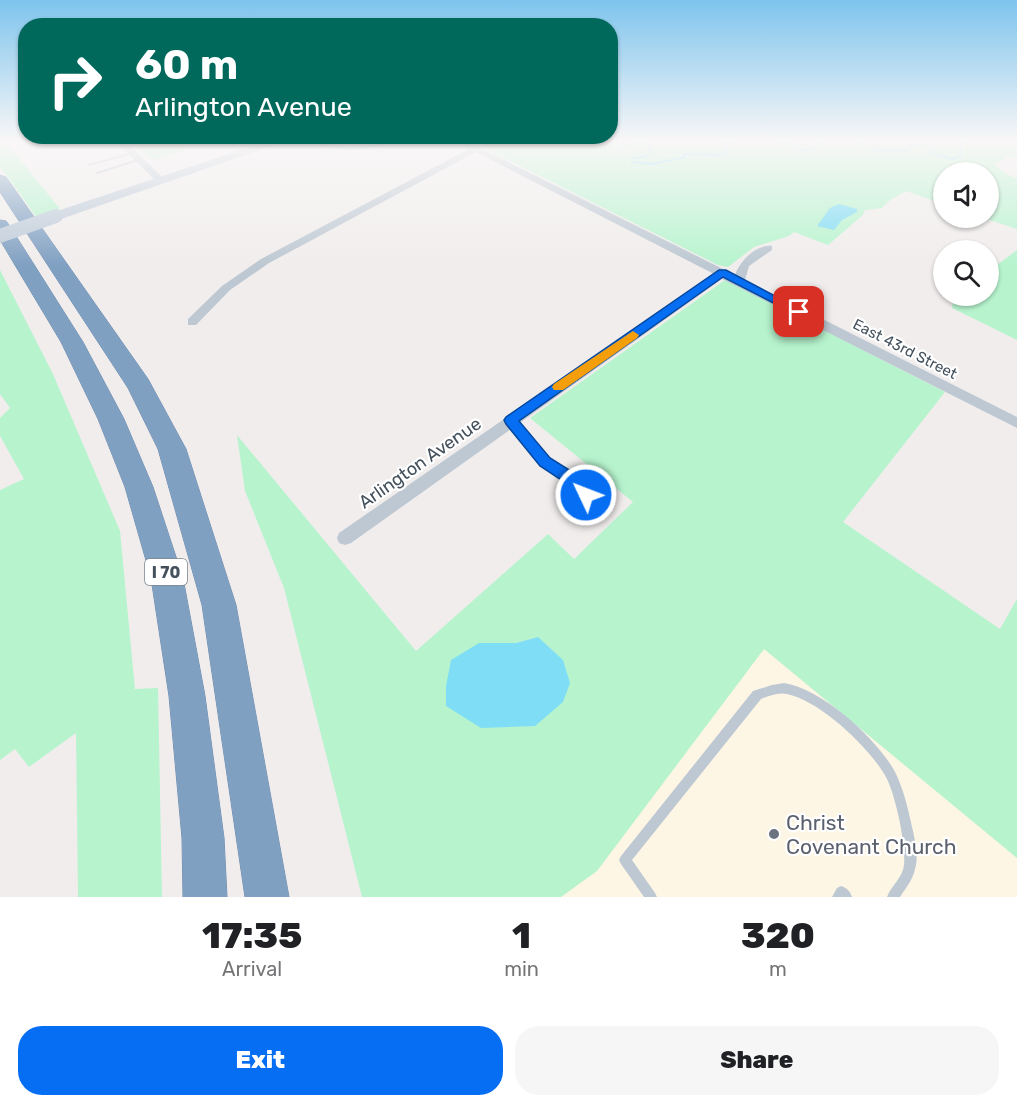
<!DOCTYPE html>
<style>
:root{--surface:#fff;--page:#f6f6f6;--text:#202124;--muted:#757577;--accent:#066ef3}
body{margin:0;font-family:Rubik,sans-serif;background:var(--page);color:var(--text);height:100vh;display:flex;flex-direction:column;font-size:22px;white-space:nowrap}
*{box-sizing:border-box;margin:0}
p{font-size:20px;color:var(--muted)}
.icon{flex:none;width:33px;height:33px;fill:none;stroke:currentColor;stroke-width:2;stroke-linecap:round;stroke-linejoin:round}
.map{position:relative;height:897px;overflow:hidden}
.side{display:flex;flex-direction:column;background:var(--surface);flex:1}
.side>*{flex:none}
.guide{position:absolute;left:18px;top:18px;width:600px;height:126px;border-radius:24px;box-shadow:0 2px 4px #0004;background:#00695c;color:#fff;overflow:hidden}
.buttons{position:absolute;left:933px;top:162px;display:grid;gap:12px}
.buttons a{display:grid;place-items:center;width:66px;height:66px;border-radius:50%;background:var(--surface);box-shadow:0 2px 4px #0004;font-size:30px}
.pin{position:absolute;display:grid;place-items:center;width:51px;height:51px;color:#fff;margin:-26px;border-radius:12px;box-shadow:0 3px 9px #0006}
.me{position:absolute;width:66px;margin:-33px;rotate:313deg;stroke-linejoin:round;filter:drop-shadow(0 0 4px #0008)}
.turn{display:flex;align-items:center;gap:21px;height:126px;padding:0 18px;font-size:27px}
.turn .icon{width:78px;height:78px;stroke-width:2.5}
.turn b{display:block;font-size:42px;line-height:51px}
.eta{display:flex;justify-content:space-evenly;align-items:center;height:102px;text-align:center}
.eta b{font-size:36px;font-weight:800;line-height:42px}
.action{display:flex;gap:12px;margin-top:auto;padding:12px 18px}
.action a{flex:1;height:69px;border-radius:24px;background:var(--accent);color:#fff;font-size:24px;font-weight:800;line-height:69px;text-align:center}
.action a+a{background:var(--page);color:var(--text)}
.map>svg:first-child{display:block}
</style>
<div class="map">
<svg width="1017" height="897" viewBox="0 0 1017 897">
<rect width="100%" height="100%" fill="#f1eded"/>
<path fill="#fef6e5" d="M 764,649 L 1017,858 L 1017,897 L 561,897 L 597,871 Z"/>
<path fill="#b7f4ce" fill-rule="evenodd" d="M 0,140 L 4,140 L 60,209 L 37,218 L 0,166 Z
M 130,140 L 180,140 L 184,151 L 152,160 Z
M 468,140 L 1017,140 L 1017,157 L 1007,157 L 995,165 L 1008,175 L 1017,178 L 1017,229 L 984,218 L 988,218 L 988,172 L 944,172 L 943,204 L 906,191 L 890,200 L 882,208 L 865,210 L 863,215 L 828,245 L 794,232 L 789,236 L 754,247 L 728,267 L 718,265 Z
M 1017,250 L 1017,340 L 952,308 L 953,298 L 957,296 L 988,296 L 989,271 Z
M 0,270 L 53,374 L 120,531 L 135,689 L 158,688 L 162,897 L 78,897 L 76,733 L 29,767 L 15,749 L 0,760 L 0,490 L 24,479 L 0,436 L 0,418 L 10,408 L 0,394 Z
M 725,280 L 945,392 L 843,522 L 1000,629 L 1017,599 L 1017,858 L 764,649 L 597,871 L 561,897 L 362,897 L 284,588 L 245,491 L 237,435 L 416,651 L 548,534 L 574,559 L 633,502 L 530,418 ZM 538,637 L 446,686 L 479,643 L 516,643 Z"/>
<path fill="#7fddf5" d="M 839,204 L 857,209 L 857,212 L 842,220 L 834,230 L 817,226 L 830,208 Z
M 538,637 L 563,660 L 570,683 L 563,702 L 535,726 L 481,728 L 446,706 L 446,686 L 451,660 L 479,643 L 516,643 Z"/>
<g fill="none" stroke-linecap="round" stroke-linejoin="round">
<path stroke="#7fddf5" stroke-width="2" d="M 314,140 C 339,153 363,151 389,140
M 586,140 L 609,141 L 621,148 L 641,143 L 650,145 L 651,149 L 647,156 L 632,159 L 632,162 L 652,164 L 685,157 L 683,154 L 720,155 L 728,152 L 723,144 L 741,140
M 778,140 L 803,150 L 818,148 L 820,145 L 817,140
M 859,140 L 859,143 C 875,153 889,151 908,150 L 907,147 C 916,143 924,145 932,150 L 932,153 L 952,159 L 960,157 L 960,145 L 969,140"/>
<defs>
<path id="highway" d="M 0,175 L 6,177 L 148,379 L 186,449 L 236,605 L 289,897 L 245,897 L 202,605 L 158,449 L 128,388 L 0,192 Z
M 0,220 L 6,221 L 9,225 L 83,342 L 124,419 L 153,487 L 183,578 L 205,696 L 224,838 L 227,897 L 183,897 L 182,838 L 169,696 L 151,578 L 125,487 L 98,419 L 61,342 L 0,240 Z"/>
</defs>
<use href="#highway" stroke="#6b8bae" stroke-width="1"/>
<path fill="#bdc8d2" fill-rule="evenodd" d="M 132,152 L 134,153 L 134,154 L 88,166 L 86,165 Z
M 137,159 L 141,160 L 98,174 L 94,173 Z
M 511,417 L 514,418 L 548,460 L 587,486 L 591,495 C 588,500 583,508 577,505 L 576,503 L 583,494 L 581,490 L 542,464 L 508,422 L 507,420 Z
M 784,683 C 822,689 875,737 894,770 C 903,787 908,808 912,827 C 915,840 919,856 915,869 C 913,879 906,888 900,897 L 887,897 C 891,886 903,877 904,865 C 906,844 896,798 887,779 C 872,750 821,701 787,694 C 778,692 769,696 761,699 L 632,860 L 655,893 L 657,897 L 644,897 L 621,864 L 619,860 L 621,856 L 753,691 L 772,685 Z
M 841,886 C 847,888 850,891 852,897 L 832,897 L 837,888 Z"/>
<path fill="#bdc8d2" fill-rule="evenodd" d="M 115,140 L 124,140 L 163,178 L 163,182 L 157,182 Z
M 454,140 L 464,140 L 735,275 C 739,262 756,244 772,246 L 772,250 L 749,266 L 745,280 L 1017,417 L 1017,428 L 722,279 L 351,543 L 345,545 L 339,543 L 337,538 L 339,533 L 714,274 L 476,152 L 269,263 L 230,290 L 196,325 L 188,325 L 188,319 L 222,286 L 261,259 L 469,149 Z"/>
<path fill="#becbd9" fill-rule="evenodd" d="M 271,140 L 288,140 L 61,219 L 51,219 L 49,216 L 51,213 Z"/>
<use href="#highway" fill="#80a0c2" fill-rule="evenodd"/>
<path stroke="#becbd9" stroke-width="14" d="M 0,236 L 56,216"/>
</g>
<linearGradient id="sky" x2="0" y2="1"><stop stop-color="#7ec4ed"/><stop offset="0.53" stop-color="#f9f7f7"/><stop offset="1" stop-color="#f9f7f7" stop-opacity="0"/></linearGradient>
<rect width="1017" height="266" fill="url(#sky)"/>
<path fill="#066ef3" stroke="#04489e" stroke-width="1.5" d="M 719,270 L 726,270 L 805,312 L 799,315 L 795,314 L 723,277 L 519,421 L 550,458 L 590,483 L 594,495 L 592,500 L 581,500 L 578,491 L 540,466 L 506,424 L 504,420 L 506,417 Z"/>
<path fill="#f59e0b" d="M 633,331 L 639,335 L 637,338 L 563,390 L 554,390 L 552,387 L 554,384 Z"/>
<circle fill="#6b7280" stroke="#fff" stroke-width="2" cx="774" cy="834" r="6"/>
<g text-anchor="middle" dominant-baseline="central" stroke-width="4.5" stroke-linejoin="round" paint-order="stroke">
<g font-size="15" fill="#44515d" stroke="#fff">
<text transform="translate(905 349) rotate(27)">East 43rd Street</text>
</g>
<rect fill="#fff" stroke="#7c858e" stroke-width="1.5" x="145" y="559" width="42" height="26" rx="4.5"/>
<g font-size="16" font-weight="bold" fill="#44515d">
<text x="166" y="572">I 70</text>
</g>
<g font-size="18" fill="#44515d" stroke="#fff">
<text transform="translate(420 463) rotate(-35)">Arlington Avenue</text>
</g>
<g font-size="21" fill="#5b616d" stroke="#fff" text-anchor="start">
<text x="786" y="822">Christ<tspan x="786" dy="24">Covenant Church</tspan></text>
</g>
</g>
</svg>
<div class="buttons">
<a><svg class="icon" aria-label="sound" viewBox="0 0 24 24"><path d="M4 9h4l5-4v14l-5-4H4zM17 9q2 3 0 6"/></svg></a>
<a><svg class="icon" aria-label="search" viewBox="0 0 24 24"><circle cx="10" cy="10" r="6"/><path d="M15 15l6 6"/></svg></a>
</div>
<div class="pin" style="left:799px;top:312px;background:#d93025"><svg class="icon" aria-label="arrive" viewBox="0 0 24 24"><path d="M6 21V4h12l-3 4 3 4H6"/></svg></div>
<svg class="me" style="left:586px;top:495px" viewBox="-20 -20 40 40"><circle r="17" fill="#066ef3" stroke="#fff" stroke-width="3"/><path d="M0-11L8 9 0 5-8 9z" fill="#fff"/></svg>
<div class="guide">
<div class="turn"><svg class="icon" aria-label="right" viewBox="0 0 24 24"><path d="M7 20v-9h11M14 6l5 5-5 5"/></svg><div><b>60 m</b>Arlington Avenue</div></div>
</div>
</div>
<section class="side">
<div class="eta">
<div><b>17:35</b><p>Arrival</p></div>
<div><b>1</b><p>min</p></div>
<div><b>320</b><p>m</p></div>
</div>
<div class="action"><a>Exit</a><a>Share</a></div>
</section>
